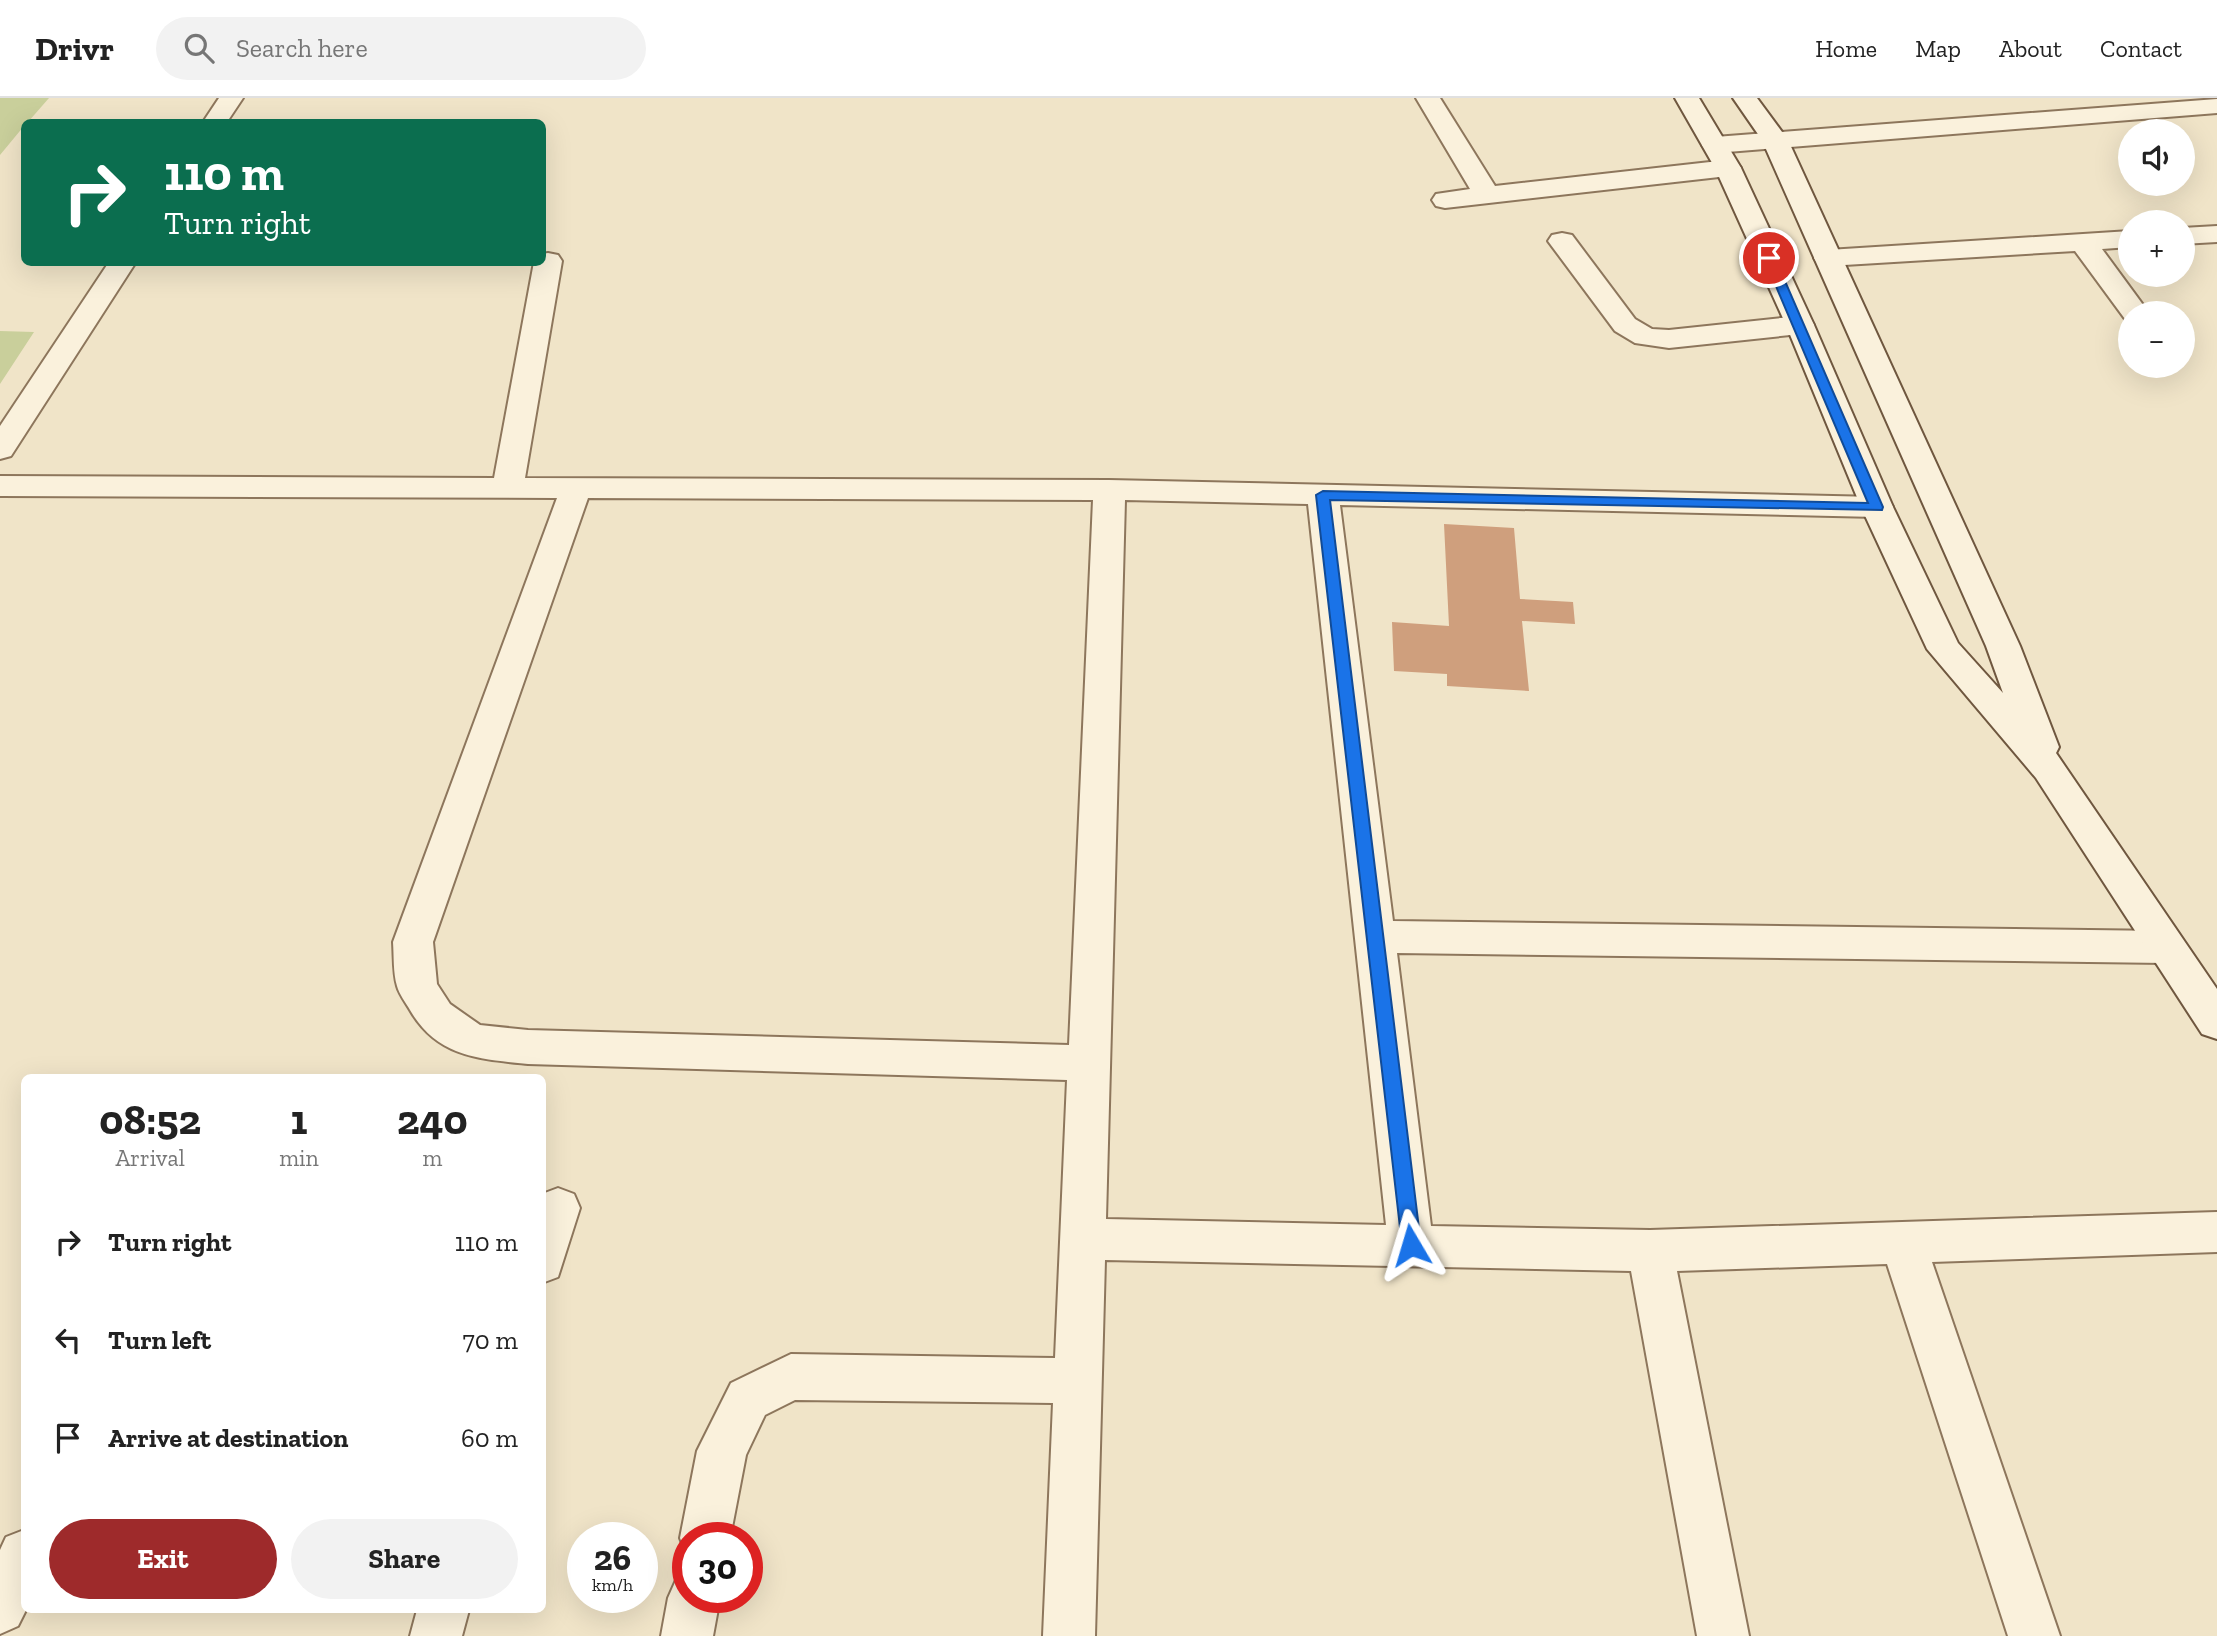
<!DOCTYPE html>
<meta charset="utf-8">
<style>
:root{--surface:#fff;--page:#f2f2f2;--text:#222;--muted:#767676;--line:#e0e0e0;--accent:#9e2a2b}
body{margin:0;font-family:"Zilla Slab",serif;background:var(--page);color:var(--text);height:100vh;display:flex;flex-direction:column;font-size:26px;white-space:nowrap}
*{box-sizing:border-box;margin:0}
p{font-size:23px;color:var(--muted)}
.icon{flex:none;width:38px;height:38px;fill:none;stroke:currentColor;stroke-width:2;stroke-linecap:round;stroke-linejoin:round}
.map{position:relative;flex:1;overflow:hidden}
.sheet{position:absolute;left:21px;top:976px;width:525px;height:539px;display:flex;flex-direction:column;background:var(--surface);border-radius:10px;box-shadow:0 7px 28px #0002}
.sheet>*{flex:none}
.banner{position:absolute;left:21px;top:21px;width:525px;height:147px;border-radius:10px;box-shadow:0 7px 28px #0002;background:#0b6e4f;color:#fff;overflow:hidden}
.controls{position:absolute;left:2118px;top:21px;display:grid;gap:14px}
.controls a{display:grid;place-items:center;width:77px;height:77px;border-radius:50%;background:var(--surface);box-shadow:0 7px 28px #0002;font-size:35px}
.speed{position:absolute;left:567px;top:1424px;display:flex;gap:14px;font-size:35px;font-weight:700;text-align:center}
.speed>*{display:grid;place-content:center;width:91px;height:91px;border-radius:50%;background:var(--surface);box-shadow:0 7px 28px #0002;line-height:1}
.speed small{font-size:18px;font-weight:400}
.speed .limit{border:10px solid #d22;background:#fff;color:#111}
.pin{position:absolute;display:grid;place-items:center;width:60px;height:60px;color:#fff;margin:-30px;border:4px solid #fff;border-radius:50%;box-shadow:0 2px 7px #0007}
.me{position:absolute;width:77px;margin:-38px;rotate:353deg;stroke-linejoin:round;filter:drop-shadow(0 0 5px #0008)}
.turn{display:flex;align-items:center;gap:24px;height:147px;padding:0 28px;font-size:32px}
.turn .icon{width:91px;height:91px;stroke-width:2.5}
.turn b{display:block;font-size:49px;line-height:60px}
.eta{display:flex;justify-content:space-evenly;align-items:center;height:119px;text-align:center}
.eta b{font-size:42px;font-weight:700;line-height:49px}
.primary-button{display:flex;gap:14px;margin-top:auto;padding:14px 28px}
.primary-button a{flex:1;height:80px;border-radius:42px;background:var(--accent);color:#fff;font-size:28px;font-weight:700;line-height:80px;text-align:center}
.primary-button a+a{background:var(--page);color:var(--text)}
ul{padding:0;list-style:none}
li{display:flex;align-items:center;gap:21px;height:98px;padding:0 28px}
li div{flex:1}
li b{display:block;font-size:26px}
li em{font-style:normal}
header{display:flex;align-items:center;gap:42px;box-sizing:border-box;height:98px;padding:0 35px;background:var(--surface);border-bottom:2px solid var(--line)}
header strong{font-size:33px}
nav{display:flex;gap:38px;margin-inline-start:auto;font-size:24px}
.search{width:490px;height:63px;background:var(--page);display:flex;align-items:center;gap:18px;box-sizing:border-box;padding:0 24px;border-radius:38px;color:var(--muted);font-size:26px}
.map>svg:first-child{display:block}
</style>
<header>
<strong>Drivr</strong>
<div class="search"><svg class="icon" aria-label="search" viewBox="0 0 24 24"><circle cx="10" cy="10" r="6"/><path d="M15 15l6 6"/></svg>Search here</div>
<nav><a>Home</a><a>Map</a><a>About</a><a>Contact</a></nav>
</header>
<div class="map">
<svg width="2217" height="1538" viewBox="0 0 2217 1538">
<rect width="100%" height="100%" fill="#f0e4c8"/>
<path fill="#c9cf9b" d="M 0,0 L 49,0 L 28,24 L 24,24 L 24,28 L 0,57 Z
M 0,233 L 34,234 L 0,286 Z"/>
<path fill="#cf9f7d" d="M 1444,426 L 1514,430 L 1520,501 L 1573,504 L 1575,526 L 1522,523 L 1529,593 L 1447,588 L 1447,576 L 1394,573 L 1392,524 L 1449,528 Z"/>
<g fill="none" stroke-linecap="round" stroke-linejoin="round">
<defs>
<path id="street" d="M 219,0 L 243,0 L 227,24 L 203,24 Z
M 1416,0 L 1440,0 L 1495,88 L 1728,62 L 1737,65 L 1741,70 L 1737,75 L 1728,78 L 1445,110 L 1436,108 L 1432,102 L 1436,96 L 1470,91 Z
M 2217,1 L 2217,15 L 1715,55 L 1706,52 L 1702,47 L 1706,42 L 1715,39 Z
M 2217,128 L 2217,144 L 2182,146 L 2182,130 Z
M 2130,133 L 2130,149 L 2102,151 L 2149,215 L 2130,215 L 2130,222 L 2125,221 L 2075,153 L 1828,168 L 1818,166 L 1814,160 L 1818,154 L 1828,152 Z
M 1562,135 L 1572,137 L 1635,221 L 1652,231 L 1669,232 L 1800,218 L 1810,221 L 1814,227 L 1810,233 L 1800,236 L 1669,250 L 1635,245 L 1615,233 L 1548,143 L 1552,137 Z
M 548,155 L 558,157 L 562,163 L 525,380 L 1109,382 L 1877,399 L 1888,402 L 1893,409 L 1888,416 L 1877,419 L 1340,407 L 1393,823 L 2165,833 L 2179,838 L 2185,849 L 2179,860 L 2165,865 L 1397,855 L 1431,1128 L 1650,1132 L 2217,1114 L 2217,1154 L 1932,1164 L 2060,1538 L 2008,1538 L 1887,1166 L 1677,1173 L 1749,1538 L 1697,1538 L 1631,1173 L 1105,1162 L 1095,1538 L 1043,1538 L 1053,1305 L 795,1302 L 765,1317 L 746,1357 L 730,1440 L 688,1440 L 687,1458 L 680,1440 L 697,1353 L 731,1285 L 791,1256 L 1055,1260 L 1067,982 L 528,966 C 479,961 437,959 410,912 C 406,905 399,896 397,888 C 393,875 394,858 393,844 L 557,400 L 0,398 L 0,378 L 494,380 L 534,164 L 542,164 L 542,156 ZM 588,400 L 1093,402 L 1069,947 L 528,932 L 480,927 L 450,906 L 437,886 L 433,844 ZM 1125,402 L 1308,406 L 1386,1127 L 1106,1121 Z
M 109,164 L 136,164 L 11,358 L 0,361 L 0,328 Z
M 558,1090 L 574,1096 L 580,1110 L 558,1179 L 542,1185 L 542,1096 Z
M 24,1432 L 26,1512 L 18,1528 L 0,1536 L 0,1452 L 6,1439 Z
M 688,1477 L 688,1500 L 720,1500 L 713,1538 L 661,1538 L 668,1500 L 676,1482 Z
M 417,1512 L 469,1512 L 462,1538 L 410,1538 Z"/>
<path id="secondary" d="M 1675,0 L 1699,0 L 1741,70 L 1814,227 L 1893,409 L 1958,545 L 2003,595 L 1986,548 L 1762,42 L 1733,0 L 1757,0 L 1788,42 L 2020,548 L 2059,649 L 2056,655 L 2217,891 L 2217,941 L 2202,936 L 2036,680 L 1927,551 L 1861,409 L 1786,227 L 1715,70 Z"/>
</defs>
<use href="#street" stroke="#8d765c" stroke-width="4"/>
<use href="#secondary" stroke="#6f573f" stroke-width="4"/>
<use href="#street" fill="#faf1dc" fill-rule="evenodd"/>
<use href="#secondary" fill="#faf1dc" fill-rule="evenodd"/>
</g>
<path fill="#1a73e8" stroke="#114b97" stroke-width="2" d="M 1765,157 L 1775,160 L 1883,409 L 1882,412 L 1330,402 L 1421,1147 L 1418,1153 L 1411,1156 L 1405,1153 L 1402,1147 L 1316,397 L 1323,393 L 1868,405 L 1764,160 Z"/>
</svg>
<div class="controls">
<a><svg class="icon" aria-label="sound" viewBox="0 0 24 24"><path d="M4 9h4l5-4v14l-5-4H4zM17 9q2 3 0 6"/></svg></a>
<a>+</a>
<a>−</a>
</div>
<div class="speed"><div>26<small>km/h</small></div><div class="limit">30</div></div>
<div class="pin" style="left:1769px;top:160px;background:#d93025"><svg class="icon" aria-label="arrive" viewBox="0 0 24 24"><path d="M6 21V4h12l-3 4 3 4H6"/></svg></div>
<svg class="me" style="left:1411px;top:1147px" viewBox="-20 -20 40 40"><path d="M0-17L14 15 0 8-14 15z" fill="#1a73e8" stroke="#fff" stroke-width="4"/></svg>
<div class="banner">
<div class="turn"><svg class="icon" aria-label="right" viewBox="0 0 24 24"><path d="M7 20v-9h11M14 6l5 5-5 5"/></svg><div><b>110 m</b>Turn right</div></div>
</div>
<section class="sheet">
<div class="eta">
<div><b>08:52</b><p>Arrival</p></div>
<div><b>1</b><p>min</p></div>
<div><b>240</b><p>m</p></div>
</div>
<ul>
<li><svg class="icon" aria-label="right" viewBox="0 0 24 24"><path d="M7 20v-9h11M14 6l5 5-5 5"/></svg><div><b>Turn right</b></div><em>110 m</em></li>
<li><svg class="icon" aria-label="left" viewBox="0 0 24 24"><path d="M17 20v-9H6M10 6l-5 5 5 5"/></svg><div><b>Turn left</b></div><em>70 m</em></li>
<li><svg class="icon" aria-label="arrive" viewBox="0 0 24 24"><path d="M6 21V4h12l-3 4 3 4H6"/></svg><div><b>Arrive at destination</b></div><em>60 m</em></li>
</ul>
<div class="primary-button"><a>Exit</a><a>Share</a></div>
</section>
</div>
